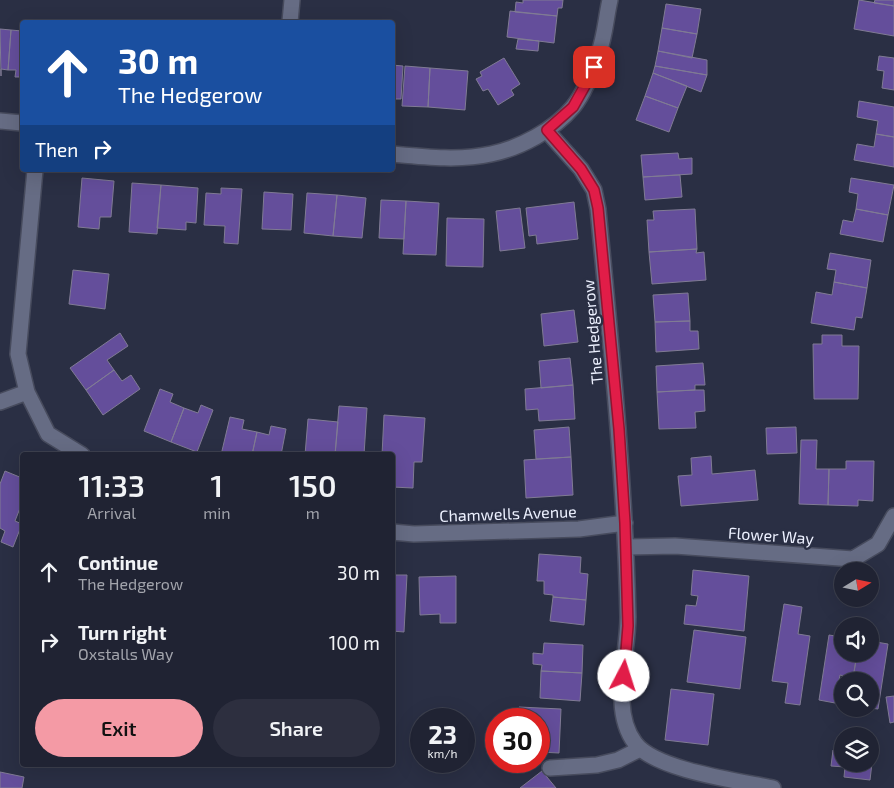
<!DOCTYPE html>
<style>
:root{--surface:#202333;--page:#2d2f3f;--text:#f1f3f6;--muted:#a2a4ac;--line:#3d404e;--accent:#f49aa5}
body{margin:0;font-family:"Exo 2",sans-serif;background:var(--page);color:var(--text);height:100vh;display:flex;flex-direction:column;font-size:19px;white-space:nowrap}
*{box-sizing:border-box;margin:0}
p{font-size:16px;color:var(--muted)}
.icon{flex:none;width:28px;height:28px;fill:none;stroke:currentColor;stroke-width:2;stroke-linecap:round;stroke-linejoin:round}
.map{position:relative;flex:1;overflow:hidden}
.drawer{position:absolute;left:20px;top:452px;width:375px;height:315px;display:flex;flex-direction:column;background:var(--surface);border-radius:5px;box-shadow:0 5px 20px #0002,0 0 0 1px var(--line)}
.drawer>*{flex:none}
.banner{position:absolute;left:20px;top:20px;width:375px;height:152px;border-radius:5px;box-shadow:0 5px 20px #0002,0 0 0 1px var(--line);background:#1a4fa0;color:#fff;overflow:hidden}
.needle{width:32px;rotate:80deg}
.buttons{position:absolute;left:834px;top:562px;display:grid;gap:10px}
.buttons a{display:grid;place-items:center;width:45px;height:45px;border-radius:50%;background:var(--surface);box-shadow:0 5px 20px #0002,0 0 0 1px var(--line);font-size:25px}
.speed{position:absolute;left:410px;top:708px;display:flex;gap:10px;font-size:25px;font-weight:700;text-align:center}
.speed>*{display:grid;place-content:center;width:65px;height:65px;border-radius:50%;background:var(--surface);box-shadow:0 5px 20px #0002,0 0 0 1px var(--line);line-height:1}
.speed small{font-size:12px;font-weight:400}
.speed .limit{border:8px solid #d22;background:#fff;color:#111}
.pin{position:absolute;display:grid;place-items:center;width:42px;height:42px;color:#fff;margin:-21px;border-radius:10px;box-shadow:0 2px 8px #0006}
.me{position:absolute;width:55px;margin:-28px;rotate:5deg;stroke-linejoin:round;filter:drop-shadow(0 0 4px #0008)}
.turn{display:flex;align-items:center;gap:18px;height:105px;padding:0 15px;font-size:22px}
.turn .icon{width:65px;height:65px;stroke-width:2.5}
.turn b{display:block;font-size:35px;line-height:42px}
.then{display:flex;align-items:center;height:48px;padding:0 15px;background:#0003;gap:10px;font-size:19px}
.eta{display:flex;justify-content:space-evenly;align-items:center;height:85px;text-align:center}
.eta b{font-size:30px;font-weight:600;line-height:35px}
.cta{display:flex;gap:10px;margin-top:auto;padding:10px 15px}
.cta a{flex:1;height:58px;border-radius:30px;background:var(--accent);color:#111;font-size:20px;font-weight:600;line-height:58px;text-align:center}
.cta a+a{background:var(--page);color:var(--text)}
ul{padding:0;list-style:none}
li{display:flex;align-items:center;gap:15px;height:70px;padding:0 15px}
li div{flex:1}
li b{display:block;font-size:19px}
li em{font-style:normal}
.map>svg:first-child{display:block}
</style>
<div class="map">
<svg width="894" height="788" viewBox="0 0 894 788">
<rect width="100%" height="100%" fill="#2a2f44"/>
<path fill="#644e9b" stroke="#807b94" d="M 523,0 L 563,0 L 562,8 L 558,8 L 557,16 L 515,12 L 516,2 L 523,3 Z
M 859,0 L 894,6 L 894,36 L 854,29 Z
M 875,0 L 894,0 L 894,6 L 874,3 Z
M 666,4 L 701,9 L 697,34 L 662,28 Z
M 510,11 L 557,16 L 554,43 L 507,37 Z
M 662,28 L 697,34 L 692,58 L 658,51 Z
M 0,29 L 11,30 L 8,70 L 1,69 L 1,76 Z
M 11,30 L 22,31 L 22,77 L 15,77 L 16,70 L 8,70 Z
M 518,39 L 539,41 L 538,51 L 516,49 Z
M 658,51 L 707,60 L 707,75 L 655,66 Z
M 879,56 L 894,58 L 894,90 L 882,88 L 884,71 L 877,70 Z
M 504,58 L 520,84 L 511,90 L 514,95 L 498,105 L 488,89 L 483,91 L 476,79 L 482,76 L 480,72 Z
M 392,65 L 403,66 L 401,99 L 392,99 Z
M 405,66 L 430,68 L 428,107 L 402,106 Z
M 655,66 L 707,75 L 701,92 L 653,73 Z
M 430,68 L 468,71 L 465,110 L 428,107 Z
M 653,73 L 687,86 L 678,108 L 645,96 Z
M 645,96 L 678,108 L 669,132 L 636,120 Z
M 859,101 L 894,107 L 894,137 L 876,134 L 878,121 L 857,117 Z
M 876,134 L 894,137 L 894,167 L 854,160 L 857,144 L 874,147 Z
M 678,153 L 679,159 L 692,158 L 692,174 L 643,177 L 641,155 Z
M 680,175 L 682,197 L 645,200 L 643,177 Z
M 82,178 L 114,181 L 111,217 L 100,217 L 99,229 L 78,227 Z
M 851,178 L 894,185 L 888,215 L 856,209 L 858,194 L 849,192 Z
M 132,183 L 161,185 L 157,234 L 129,232 Z
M 161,185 L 198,188 L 196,223 L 186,222 L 186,230 L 157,228 Z
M 221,188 L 242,189 L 238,244 L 224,243 L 225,226 L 204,225 L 206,193 L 221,194 Z
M 264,192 L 293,194 L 291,230 L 262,229 Z
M 307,193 L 337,195 L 333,236 L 304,233 Z
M 337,195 L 366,198 L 362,238 L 333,236 Z
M 381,200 L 406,201 L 404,239 L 379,238 Z
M 406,201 L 439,203 L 436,255 L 403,254 Z
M 574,202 L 578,239 L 537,244 L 536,235 L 529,236 L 526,208 Z
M 520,208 L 525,248 L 500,251 L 496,211 Z
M 695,209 L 697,249 L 649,252 L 647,220 L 654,220 L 653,211 Z
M 856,209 L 888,215 L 883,242 L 840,234 L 843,220 L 853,222 Z
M 447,218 L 484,219 L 483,267 L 446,266 Z
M 697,249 L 696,253 L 704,252 L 706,280 L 652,284 L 649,252 Z
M 830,253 L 871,260 L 867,288 L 834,282 L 836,270 L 827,269 Z
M 73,270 L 109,274 L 105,309 L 69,304 Z
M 834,282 L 867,288 L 862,318 L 856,317 L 854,330 L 811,323 L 816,292 L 832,295 Z
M 688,293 L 690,321 L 655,322 L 653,295 Z
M 574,310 L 578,342 L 544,346 L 541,314 Z
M 690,321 L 690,331 L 698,331 L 699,349 L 656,352 L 655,322 Z
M 120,333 L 128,346 L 107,360 L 114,370 L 86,390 L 70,368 Z
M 822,335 L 842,335 L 842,346 L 859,346 L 858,399 L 814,399 L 813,344 L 822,344 Z
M 570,358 L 573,385 L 541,388 L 539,361 Z
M 703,363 L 705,385 L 695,385 L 695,390 L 657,392 L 656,366 Z
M 114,370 L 122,381 L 131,375 L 140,389 L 103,415 L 86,390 Z
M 573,385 L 575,419 L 539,421 L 538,409 L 526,410 L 525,389 Z
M 160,389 L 173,394 L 170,402 L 184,408 L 171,442 L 144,431 Z
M 695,390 L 704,390 L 705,411 L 695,412 L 696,428 L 659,429 L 657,392 Z
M 201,405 L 213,410 L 197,452 L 171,442 L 184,408 L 198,413 Z
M 339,406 L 367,408 L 364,455 L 335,455 Z
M 384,415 L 425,418 L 422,462 L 414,462 L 413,488 L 392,487 L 392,455 L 382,455 Z
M 230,417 L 244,420 L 242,429 L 257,432 L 252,455 L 221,455 Z
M 308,419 L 338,422 L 335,455 L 305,455 Z
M 271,426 L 286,429 L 281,455 L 252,455 L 257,432 L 269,435 Z
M 569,427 L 571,457 L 536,459 L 534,430 Z
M 796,427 L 797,453 L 767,454 L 766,428 Z
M 801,440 L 817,440 L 816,469 L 829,469 L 828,505 L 799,504 Z
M 711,456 L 712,474 L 755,470 L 758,500 L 681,506 L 678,476 L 692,475 L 691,458 Z
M 571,457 L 573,495 L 526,498 L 524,460 Z
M 846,461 L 874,461 L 873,501 L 858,500 L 858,506 L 828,505 L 829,469 L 846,469 Z
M 5,471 L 22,478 L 22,503 L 15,521 L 22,524 L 13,547 L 1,542 L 5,531 L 0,528 L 0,484 Z
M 539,554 L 581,557 L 580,573 L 588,574 L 586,600 L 553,597 L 553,595 L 544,594 L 544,581 L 537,581 Z
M 693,570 L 749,576 L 744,631 L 684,624 L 686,605 L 696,606 L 698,596 L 691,595 Z
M 392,575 L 407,575 L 404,632 L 392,631 Z
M 456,576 L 456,623 L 440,623 L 440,614 L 420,615 L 419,577 Z
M 553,597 L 586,600 L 584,625 L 550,621 Z
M 784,604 L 802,607 L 798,634 L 810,636 L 800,705 L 785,703 L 788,683 L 772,681 Z
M 694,630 L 746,637 L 740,689 L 687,682 Z
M 829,635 L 842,637 L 842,654 L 857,654 L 853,678 L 840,675 L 835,703 L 819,700 Z
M 870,641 L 888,644 L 878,709 L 870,708 L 870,681 L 853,678 L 857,654 L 870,654 Z
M 544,643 L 583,645 L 582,673 L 541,671 L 542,665 L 533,664 L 533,653 L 543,654 Z
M 541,671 L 582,673 L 580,701 L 540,698 Z
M 671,689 L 714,694 L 708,745 L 665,740 Z
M 894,696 L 894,722 L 890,723 L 886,697 Z
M 519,707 L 561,709 L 559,753 L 539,752 L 539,719 L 518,719 Z
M 833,750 L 842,751 L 842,764 L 870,764 L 870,755 L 873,755 L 870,780 L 844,777 L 845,767 L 831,766 Z
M 542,771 L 556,788 L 520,788 Z
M 0,772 L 24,777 L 22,788 L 0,788 Z"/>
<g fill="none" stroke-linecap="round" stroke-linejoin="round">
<defs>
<path id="minor" d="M 290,22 L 292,0
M 0,121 L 22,123
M 547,131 L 581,169 L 594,190 L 598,209 C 611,345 625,480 628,617 C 628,655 610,710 635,743 C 655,770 739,781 773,788
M 392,154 C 424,157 460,161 491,154 C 520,148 554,130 573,107 C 585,92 593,71 599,52 C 605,36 606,17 610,0
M 35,170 L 18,354 L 27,392 L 48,434 L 82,455
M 0,402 L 27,392
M 392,532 L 414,534 L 579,529 L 625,523
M 626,547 L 675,546 L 853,559 L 878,544 L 894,516
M 550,768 L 597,765 L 618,760 L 640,749"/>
</defs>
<use href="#minor" stroke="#474b5d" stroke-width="18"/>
<use href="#minor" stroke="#666c84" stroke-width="15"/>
</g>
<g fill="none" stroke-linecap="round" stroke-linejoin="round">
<defs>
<path id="route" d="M 594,67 L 587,82 L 573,107 L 547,130 L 581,169 L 594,190 L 598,208 L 619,429 L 625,523 L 628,626 L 624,676"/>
</defs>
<use href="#route" stroke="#92132f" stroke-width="12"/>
<use href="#route" stroke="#e11d48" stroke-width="9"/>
</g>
<g text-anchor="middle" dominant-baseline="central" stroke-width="5" stroke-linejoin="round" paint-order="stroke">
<g font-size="16" fill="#edf1ff" stroke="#2a2f44">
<text transform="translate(592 332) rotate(-95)">The Hedgerow</text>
<text transform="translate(508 513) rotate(-2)">Chamwells Avenue</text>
<text transform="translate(771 535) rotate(4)">Flower Way</text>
</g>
</g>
</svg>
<div class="buttons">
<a><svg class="needle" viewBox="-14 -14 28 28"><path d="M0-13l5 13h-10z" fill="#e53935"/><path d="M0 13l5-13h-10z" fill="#a2a4ac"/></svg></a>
<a><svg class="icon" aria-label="sound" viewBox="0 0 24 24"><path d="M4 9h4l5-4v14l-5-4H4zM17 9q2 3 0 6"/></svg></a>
<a><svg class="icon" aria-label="search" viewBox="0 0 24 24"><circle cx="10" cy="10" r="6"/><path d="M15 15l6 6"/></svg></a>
<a><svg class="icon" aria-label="layers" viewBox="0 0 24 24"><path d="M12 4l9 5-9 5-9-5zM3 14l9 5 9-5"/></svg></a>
</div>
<div class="speed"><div>23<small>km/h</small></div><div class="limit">30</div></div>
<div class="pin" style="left:594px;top:67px;background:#d93025"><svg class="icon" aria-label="arrive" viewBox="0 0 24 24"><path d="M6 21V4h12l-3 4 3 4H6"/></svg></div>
<svg class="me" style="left:624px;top:676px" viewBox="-20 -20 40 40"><circle r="19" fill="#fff"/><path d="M0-13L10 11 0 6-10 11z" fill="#e11d48"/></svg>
<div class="banner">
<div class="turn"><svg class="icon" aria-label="ahead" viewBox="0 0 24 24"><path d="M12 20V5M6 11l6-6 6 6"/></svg><div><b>30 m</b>The Hedgerow</div></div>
<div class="then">Then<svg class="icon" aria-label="right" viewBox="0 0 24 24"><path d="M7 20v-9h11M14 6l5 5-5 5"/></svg></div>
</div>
<section class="drawer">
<div class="eta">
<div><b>11:33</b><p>Arrival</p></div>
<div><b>1</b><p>min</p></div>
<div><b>150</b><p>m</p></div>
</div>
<ul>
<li><svg class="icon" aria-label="ahead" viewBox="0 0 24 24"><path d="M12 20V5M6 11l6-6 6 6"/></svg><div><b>Continue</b><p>The Hedgerow</p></div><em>30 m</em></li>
<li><svg class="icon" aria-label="right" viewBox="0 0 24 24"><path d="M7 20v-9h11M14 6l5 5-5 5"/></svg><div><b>Turn right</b><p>Oxstalls Way</p></div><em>100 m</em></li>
</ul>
<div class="cta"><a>Exit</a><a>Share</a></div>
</section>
</div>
